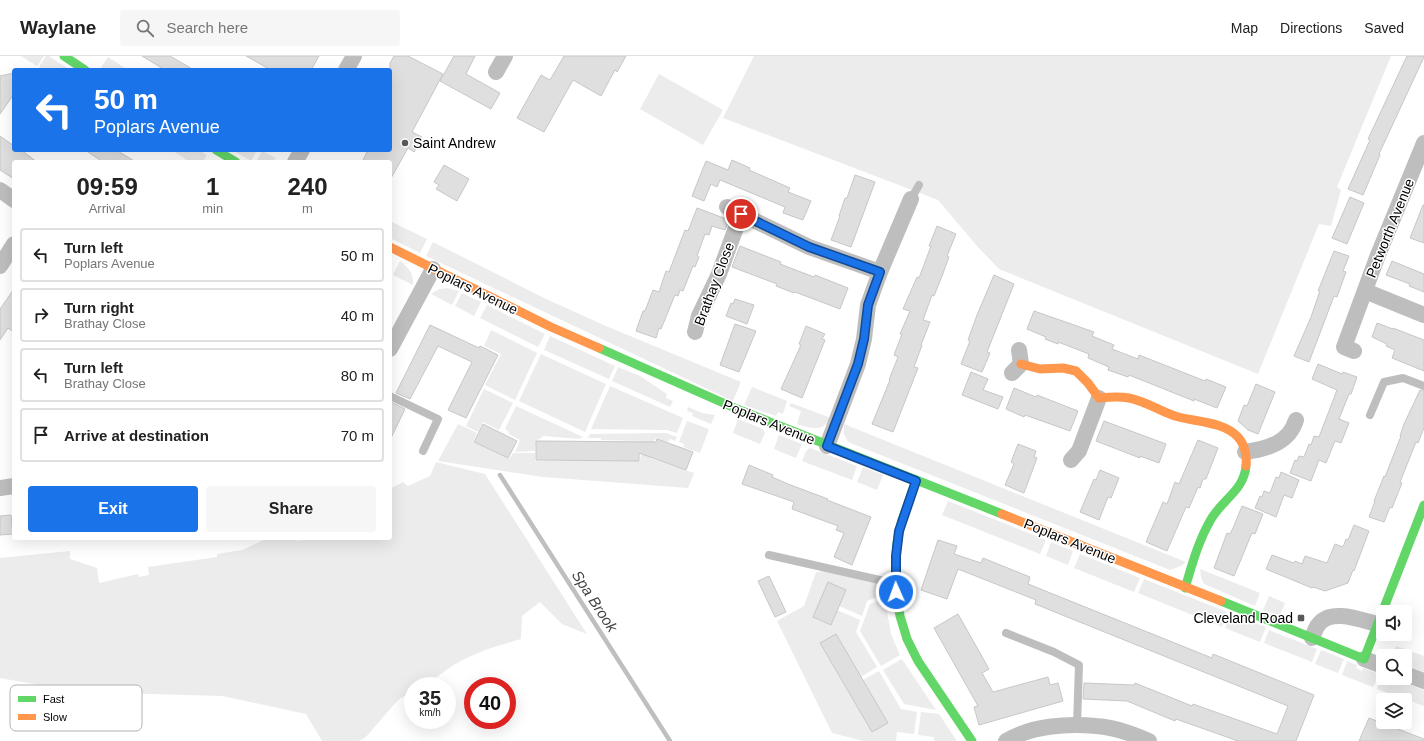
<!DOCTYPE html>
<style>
:root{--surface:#fff;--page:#f6f6f6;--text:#222;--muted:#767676;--line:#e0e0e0;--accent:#1a73e8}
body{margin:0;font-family:Helvetica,sans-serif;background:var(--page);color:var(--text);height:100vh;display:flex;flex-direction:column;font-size:15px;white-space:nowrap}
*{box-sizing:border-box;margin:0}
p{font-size:13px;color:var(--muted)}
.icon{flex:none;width:22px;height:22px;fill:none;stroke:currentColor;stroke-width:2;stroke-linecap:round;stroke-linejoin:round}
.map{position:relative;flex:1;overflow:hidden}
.drawer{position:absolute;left:12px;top:104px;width:380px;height:380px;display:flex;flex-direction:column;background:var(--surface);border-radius:4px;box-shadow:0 4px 16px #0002}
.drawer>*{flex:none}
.top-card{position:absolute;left:12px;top:12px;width:380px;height:84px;border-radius:4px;box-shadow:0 4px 16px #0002;background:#1a73e8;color:#fff;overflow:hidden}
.tools{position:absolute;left:1376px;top:549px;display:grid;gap:8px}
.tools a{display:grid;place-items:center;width:36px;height:36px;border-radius:4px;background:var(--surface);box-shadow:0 4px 16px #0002;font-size:20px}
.speed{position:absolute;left:404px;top:621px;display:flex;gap:8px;font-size:20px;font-weight:700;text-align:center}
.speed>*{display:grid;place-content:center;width:52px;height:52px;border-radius:50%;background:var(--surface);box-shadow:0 4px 16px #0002;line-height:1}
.speed small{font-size:10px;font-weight:400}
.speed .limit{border:6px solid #d22;background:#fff;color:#111}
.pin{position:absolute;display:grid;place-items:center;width:34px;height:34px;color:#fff;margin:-17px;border:2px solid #fff;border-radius:50%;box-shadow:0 1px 4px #0007}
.me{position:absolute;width:44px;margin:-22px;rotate:358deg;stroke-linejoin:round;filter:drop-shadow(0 0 3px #0008)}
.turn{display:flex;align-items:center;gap:14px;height:84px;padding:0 16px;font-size:18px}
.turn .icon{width:52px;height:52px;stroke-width:2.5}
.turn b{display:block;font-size:28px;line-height:34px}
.eta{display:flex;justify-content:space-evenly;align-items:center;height:68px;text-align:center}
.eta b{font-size:24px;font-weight:700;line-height:28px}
.cta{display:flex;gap:8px;margin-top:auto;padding:8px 16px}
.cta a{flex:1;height:46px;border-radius:4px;background:var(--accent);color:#fff;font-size:16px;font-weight:700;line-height:46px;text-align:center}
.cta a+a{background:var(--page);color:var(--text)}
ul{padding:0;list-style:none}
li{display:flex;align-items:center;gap:12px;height:54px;margin:0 8px 6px;padding:0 8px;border:2px solid var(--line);border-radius:4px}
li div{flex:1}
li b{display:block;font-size:15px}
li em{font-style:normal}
header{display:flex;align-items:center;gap:24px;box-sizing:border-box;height:56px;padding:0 20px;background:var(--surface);border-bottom:1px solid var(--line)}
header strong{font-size:19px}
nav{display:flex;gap:22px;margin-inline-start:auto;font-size:14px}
.search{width:280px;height:36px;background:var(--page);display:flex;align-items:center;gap:10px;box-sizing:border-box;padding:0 14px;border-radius:4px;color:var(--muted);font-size:15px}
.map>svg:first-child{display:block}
</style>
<header>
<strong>Waylane</strong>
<div class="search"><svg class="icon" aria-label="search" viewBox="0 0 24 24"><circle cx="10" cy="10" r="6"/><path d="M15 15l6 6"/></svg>Search here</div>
<nav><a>Map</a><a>Directions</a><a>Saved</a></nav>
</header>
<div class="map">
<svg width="1424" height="685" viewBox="0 0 1424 685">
<rect width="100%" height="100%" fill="#fff"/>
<path fill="#ececec" d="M 21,0 L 44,0 L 37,10 Z
M 46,0 L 49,0 L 70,14 L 43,14 L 39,11 Z
M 754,0 L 1391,0 L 1337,131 L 1341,134 L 1331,170 L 1319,168 L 1258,318 L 999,213 L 977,190 L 938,144 L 723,62 Z
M 108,1 L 128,14 L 101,14 L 100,13 Z
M 659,18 L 723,54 L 703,89 L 640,53 Z
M 174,94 L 198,94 L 207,99 L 203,106 L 190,106 L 173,95 Z
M 232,94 L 257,94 L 251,105 Z
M 262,95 L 276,102 L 273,106 L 256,106 Z
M 390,165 L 427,183 L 420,197 L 390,182 Z
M 433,186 L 544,242 L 606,270 L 741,326 L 733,345 L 426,200 Z
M 400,205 C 408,211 414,217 413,229 L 393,219 Z
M 448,232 L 459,235 L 452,249 L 431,238 L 439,233 Z
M 462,237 L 481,246 L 474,260 L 455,250 Z
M 487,249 L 545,278 L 538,291 L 480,262 Z
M 491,274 L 537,297 L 515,344 L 485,329 L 501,298 L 484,290 Z
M 550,280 L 615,310 L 609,323 L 544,294 Z
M 541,298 L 606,328 L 585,376 L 519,345 Z
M 618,311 L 640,320 L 667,338 L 666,342 L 673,345 L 670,351 L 612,325 Z
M 610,330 L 683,362 L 677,377 L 667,374 L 591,373 Z
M 752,331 L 787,345 L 783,358 L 778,356 L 776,360 L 744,349 Z
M 484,333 L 513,347 L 499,374 L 483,366 L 478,376 L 466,370 Z
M 791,347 L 831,362 C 821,377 812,372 797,368 L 801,355 L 789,350 Z
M 516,350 L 583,381 L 579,383 L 543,380 L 540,383 L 536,384 L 535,395 L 515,396 L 520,384 L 509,378 L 509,376 L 505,373 Z
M 688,351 L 702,357 L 715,359 L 711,368 L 692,360 L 693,357 L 687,355 Z
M 738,363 L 763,373 L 765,377 L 760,388 L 733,377 Z
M 687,365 L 709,373 L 700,397 L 683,391 L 684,388 L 679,386 Z
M 458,368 L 477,377 L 473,386 L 509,403 L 513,397 L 535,397 L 535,405 L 640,405 L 641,398 L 651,397 L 650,402 L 694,417 L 688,432 L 543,421 L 438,405 Z
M 844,368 L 1186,506 L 1181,510 L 1170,514 L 848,386 L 844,378 Z
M 666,377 L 677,381 L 675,385 L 670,383 L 668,386 L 655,383 L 652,391 L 642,391 L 642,385 L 601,384 L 601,382 L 588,382 L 590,378 Z
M 779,379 L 802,388 L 796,402 L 774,393 Z
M 810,392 L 857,410 L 852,424 L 802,405 L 806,395 Z
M 436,406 L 485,418 L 587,578 L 562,568 L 540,546 L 522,560 L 521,583 C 500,589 478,595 459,606 C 445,613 430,630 413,630 L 413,635 L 398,644 L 365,682 L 359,685 L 322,685 L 306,658 L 222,640 L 79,636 L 0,622 L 0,502 L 70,495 L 70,503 L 97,512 L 99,527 L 138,518 L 139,521 L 149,519 L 148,511 L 217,501 L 217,498 L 242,494 L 268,482 L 296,482 L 297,485 L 309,482 L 390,482 L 390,433 L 403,426 L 408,430 L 430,420 Z
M 863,411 L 883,419 L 877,434 L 857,426 Z
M 948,445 L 1046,484 L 1040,498 L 942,459 Z
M 1051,486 L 1073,495 L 1068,509 L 1046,500 Z
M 1080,498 L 1140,522 L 1134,536 L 1074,512 Z
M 1200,513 L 1260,537 L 1255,550 L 1204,528 L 1201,521 Z
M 826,515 L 884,528 L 884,538 L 867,545 L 862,560 L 839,550 L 846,534 L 828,526 L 813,561 L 830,569 L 837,554 L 860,564 L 856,576 L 877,611 L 861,621 L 836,578 L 820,588 L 872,676 L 888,667 L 863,624 L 879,615 L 901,653 L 917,656 L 914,678 L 897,676 L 896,685 L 863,685 L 832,677 L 777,565 L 804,550 L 816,516 Z
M 1144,523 L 1227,556 L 1222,571 L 1138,537 Z
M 1269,540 L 1285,547 L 1280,560 L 1263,554 Z
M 885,543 L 891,578 L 900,599 L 881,610 L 860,575 L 870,548 Z
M 1231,558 L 1266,571 L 1260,586 L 1225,572 Z
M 1269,574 L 1317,593 L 1312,606 L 1264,587 Z
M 1396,590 L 1424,600 L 1424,616 L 1405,609 L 1405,600 L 1392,600 Z
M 1321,594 L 1344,603 L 1338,617 L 1315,608 Z
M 902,603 L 936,654 L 904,648 L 883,614 Z
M 1347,605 L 1357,609 L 1356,612 L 1362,615 L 1363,612 L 1379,618 L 1373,631 L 1342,619 Z
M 1382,619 L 1383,622 L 1390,622 L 1424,634 L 1424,650 L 1377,633 Z
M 921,656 L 939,658 L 957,685 L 934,685 L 934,681 L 918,679 Z"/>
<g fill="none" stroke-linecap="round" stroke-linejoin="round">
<path stroke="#bfbfbf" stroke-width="4.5" d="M 500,419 L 670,685"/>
</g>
<path fill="#dfdfdf" stroke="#c7c7c7" d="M 142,0 L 170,0 L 194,14 L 165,14 Z
M 246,0 L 319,0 L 311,14 L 271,14 Z
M 394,0 L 408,0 L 443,18 L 412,76 L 422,81 L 414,96 L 408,92 L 390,124 L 390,106 L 362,106 L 368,94 L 390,94 L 390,7 Z
M 454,0 L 475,0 L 466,18 L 500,37 L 491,53 L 440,25 Z
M 564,0 L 626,0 L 617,16 L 615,14 L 601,40 L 573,24 L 544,76 L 517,62 L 541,19 L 550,24 Z
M 1407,0 L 1424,0 L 1424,1 L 1379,98 L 1380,99 L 1363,139 L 1348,133 L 1370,84 L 1368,83 Z
M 14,17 L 14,38 L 0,58 L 0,20 Z
M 0,80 L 14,90 L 14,94 L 21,94 L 37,106 L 14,106 L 14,123 L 0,114 Z
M 85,94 L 116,94 L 136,106 L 103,106 Z
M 732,104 L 750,112 L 749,114 L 790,132 L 788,136 L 811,145 L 803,164 L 783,157 L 785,151 L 720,124 L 717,131 L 711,128 L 704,145 L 692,140 L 706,105 L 728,114 Z
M 444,109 L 469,123 L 457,145 L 436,133 L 439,129 L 434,126 Z
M 855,119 L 875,126 L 851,191 L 831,184 L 840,160 L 839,160 L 845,142 L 847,142 Z
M 1350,141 L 1364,147 L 1347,188 L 1332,182 Z
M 1423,149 L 1424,149 L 1424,187 L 1410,182 Z
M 697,152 L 729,164 L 725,174 L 712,170 L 709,179 L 705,178 L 697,200 L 699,201 L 695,211 L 693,210 L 683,235 L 680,234 L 678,240 L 675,239 L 661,273 L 659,272 L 656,282 L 636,275 L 643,255 L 645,255 L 653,234 L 659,236 L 666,215 L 669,216 L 685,174 L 688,175 Z
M 937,170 L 956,178 L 947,200 L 949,201 L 942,220 L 934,240 L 932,239 L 923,264 L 930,266 L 921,289 L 922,289 L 914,311 L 918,312 L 893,376 L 872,368 L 890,324 L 889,324 L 898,301 L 894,299 L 902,278 L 900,278 L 910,255 L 903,253 L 917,221 L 919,222 L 931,190 L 929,190 Z
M 740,190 L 781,206 L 780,208 L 814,221 L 815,219 L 848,232 L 840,253 L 795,236 L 794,237 L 776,230 L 777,228 L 732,211 Z
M 1334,195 L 1349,200 L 1343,215 L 1346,216 L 1337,241 L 1334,240 L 1309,306 L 1294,300 L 1311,261 L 1320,235 L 1318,235 Z
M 1392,205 L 1424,218 L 1424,236 L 1409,230 L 1410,228 L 1386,219 Z
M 994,219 L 1014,228 L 987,296 L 990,297 L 982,316 L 961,308 L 970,285 L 968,284 L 977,259 Z
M 14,233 L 14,276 L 8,272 L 0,284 L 0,253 Z
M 735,243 L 754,249 L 747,268 L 726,260 L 731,247 L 733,248 Z
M 1034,255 L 1094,276 L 1092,280 L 1114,289 L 1112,293 L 1138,303 L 1139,299 L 1205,325 L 1206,323 L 1226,331 L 1217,352 L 1194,343 L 1194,345 L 1129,319 L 1128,321 L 1108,314 L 1109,311 L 1088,302 L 1089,298 L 1058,286 L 1058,288 L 1045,283 L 1046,281 L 1027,273 Z
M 1377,267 L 1393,273 L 1393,272 L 1424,284 L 1424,315 L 1392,302 L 1395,294 L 1386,290 L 1387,288 L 1372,281 Z
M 735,268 L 756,275 L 739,316 L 720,309 Z
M 430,269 L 479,292 L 480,290 L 498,299 L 466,362 L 448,354 L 472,306 L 438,290 L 410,343 L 396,337 Z
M 806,270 L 825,278 L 822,283 L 825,284 L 802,342 L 781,333 L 801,289 L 799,288 Z
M 1318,308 L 1342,318 L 1343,316 L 1357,321 L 1351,338 L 1349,338 L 1339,363 L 1349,367 L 1341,387 L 1335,385 L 1326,407 L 1319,404 L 1311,425 L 1290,417 L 1295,404 L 1297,405 L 1299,400 L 1304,401 L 1309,388 L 1311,389 L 1314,380 L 1319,381 L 1337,334 L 1312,323 Z
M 971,316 L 988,323 L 983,334 L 1003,341 L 998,353 L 962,339 Z
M 1256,328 L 1275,336 L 1258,378 L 1248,374 L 1238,365 L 1244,349 L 1247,350 Z
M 1014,332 L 1036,341 L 1037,339 L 1078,355 L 1070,375 L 1025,359 L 1024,361 L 1006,353 Z
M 1420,334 L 1424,335 L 1424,372 L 1418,387 L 1416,386 L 1400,426 L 1402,427 L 1392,452 L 1390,451 L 1384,466 L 1369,461 L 1375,445 L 1374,445 L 1384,420 L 1385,421 L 1401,380 L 1400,380 L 1404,368 Z
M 391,346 L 405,353 L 390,384 L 390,348 Z
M 1104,365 L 1166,388 L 1159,407 L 1140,400 L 1140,402 L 1096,385 Z
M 483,368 L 517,385 L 508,402 L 474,386 Z
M 657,383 L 693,396 L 686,414 L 639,397 L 639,405 L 536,404 L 536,385 L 656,386 Z
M 1198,384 L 1218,392 L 1206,423 L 1203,423 L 1200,432 L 1198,431 L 1189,452 L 1186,451 L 1167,495 L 1146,486 L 1163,446 L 1167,448 L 1175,426 L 1179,428 Z
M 1018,388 L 1036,395 L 1034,401 L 1037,402 L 1024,437 L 1005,429 L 1014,408 L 1011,406 Z
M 749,409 L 773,419 L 772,421 L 788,428 L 828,443 L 827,444 L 871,461 L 852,509 L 834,501 L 844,477 L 836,474 L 838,470 L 792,453 L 794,446 L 742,428 Z
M 1100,414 L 1119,422 L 1111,442 L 1108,441 L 1099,464 L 1080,456 L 1094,423 L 1096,424 Z
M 1281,416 L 1299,424 L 1292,442 L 1284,439 L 1276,461 L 1255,452 L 1260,440 L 1262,441 L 1264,435 L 1270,437 L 1276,421 L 1279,422 Z
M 1242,450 L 1263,458 L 1255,478 L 1252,477 L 1234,520 L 1214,512 L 1227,477 L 1230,478 L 1233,472 Z
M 11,459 L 13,478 L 0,479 L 0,460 Z
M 1354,469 L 1369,475 L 1354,515 L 1353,514 L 1348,527 L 1325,535 L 1313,531 L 1312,532 L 1266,513 L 1272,499 L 1294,507 L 1295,505 L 1302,508 L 1305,500 L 1327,507 L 1335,488 L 1343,491 L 1346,483 L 1348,484 Z
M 938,484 L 957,490 L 954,498 L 981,507 L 983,502 L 1030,521 L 1028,528 L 1212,602 L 1213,598 L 1314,639 L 1296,685 L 1238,685 L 1176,663 L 1175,665 L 1127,645 L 1083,643 L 1084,627 L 1134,629 L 1135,627 L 1192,650 L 1193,648 L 1277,678 L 1288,650 L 1035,548 L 1036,544 L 958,513 L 947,543 L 921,534 Z
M 769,520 L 786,556 L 775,561 L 758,525 Z
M 828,526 L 846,534 L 831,569 L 813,561 Z
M 958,558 L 989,613 L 982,617 L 993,636 L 1048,621 L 1050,629 L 1058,627 L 1063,645 L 979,669 L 974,651 L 978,650 L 934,572 Z
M 836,578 L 888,667 L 872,676 L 820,587 Z
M 1369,662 L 1424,683 L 1424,685 L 1359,685 Z"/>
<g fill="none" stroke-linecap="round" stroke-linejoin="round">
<path stroke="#bebebe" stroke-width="8" d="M 911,143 L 919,129
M 390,340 L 438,363 L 423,395
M 1370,359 L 1384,326 L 1403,322 L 1424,330
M 769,499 L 893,527
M 1006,577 L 1054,596 L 1079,609 L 1077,669"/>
<path stroke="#bebebe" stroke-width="16" d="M 346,14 L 354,0
M 496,16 L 505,0
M 295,106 L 302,94
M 0,134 L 14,144
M 727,151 L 809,191 L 880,216
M 0,210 L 14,188
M 1365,235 L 1424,259
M 695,276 L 699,260 L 719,218 L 741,158
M 390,293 L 433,213
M 1354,295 L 1344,291 L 1378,199 L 1424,87
M 1012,317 L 1021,308 L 1019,294
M 827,390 L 858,308 L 864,283 L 868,249 L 880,216 L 911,143
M 1245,396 C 1267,393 1289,387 1296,364
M 1071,404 L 1079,395 L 1099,342
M 0,432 L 14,430
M 1312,582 C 1314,578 1315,572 1319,568 C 1331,552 1361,564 1377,568
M 1364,603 L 1383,610
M 1405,618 L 1424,625
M 1006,685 C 1031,670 1067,667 1096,670 C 1113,671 1133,678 1149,685"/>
<path stroke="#63d668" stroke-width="9" d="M 64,0 L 85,14
M 216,94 L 236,106
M 599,292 L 737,353 L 1002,458
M 916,425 L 902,464 L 897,487 L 895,527 L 900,560 L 907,583 L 918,605 L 972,685
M 1185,532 C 1192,509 1198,486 1210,465 C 1221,444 1244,435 1246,410
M 1221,545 L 1364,603 L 1424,449"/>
<path stroke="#ff974d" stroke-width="9" d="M 390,191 L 551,271 L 599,292
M 1021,308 L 1040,313 L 1063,312 L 1076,315 L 1088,327 L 1099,342 C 1109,341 1119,340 1129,342 C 1145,345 1160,355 1175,360 C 1195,366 1223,365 1238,381 C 1245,389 1247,400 1246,410
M 1002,458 L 1221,545"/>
</g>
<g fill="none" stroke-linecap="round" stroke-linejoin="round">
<defs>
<path id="route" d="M 741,158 L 809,191 L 880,216 L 868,249 L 864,283 L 858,308 L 827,390 L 916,425 L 899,475 L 896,500 L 896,536"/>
</defs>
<use href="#route" stroke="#114b97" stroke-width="10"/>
<use href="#route" stroke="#1a73e8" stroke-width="7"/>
</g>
<g fill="#595959" stroke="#fff" stroke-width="1.5">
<circle cx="405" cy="87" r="4"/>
<rect x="1297" y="558" width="8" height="8" rx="2"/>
</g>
<g text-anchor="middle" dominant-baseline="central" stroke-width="3" stroke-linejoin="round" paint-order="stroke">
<g font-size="14" fill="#000" stroke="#fff" text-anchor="start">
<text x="413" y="87">Saint Andrew</text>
<text x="1293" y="562" text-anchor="end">Cleveland Road</text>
</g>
<g font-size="14" fill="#000" stroke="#fff">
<text transform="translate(1390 172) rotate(-68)">Petworth Avenue</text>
<text transform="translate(714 228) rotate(-69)">Brathay Close</text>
<text transform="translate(473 233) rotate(26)">Poplars Avenue</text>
<text transform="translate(769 366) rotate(22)">Poplars Avenue</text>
<text transform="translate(1070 485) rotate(22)">Poplars Avenue</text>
</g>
<g font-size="15" font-style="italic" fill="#444" stroke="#fff">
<text transform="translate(595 545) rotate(57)">Spa Brook</text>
</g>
</g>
<rect x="10" y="629" width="132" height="46" rx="6" fill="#fff" stroke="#b2b2b2" stroke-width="1"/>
<rect x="18" y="640" width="18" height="6" fill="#63d668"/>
<rect x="18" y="658" width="18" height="6" fill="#ff974d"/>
<g font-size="11" fill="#000">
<text x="43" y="647">Fast</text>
<text x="43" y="665">Slow</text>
</g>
</svg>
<div class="tools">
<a><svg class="icon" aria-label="sound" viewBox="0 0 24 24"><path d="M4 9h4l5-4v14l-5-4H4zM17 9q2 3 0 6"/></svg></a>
<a><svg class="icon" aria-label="search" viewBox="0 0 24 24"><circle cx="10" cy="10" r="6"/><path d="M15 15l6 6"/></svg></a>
<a><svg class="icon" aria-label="layers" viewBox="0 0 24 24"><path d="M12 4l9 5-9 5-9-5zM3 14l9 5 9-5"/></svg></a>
</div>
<div class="speed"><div>35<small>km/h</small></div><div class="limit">40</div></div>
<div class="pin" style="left:741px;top:158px;background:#d93025"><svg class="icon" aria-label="arrive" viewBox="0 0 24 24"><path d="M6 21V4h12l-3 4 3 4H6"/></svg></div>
<svg class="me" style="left:896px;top:536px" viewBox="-20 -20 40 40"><circle r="17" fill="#1a73e8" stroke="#fff" stroke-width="3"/><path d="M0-11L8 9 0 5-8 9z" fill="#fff"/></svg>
<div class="top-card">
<div class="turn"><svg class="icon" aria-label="left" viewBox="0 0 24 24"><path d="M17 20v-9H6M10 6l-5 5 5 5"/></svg><div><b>50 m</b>Poplars Avenue</div></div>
</div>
<section class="drawer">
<div class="eta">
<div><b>09:59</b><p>Arrival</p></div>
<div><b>1</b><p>min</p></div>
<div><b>240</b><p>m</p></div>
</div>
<ul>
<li><svg class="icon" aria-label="left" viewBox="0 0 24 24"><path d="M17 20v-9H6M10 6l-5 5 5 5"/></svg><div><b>Turn left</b><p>Poplars Avenue</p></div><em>50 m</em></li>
<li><svg class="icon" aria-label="right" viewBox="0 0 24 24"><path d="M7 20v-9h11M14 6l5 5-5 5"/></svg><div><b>Turn right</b><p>Brathay Close</p></div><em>40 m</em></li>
<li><svg class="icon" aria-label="left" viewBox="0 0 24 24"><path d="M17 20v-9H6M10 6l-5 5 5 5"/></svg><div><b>Turn left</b><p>Brathay Close</p></div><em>80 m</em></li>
<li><svg class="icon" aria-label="arrive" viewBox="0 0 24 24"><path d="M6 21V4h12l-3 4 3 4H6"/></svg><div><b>Arrive at destination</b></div><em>70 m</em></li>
</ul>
<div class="cta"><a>Exit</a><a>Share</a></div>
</section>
</div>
